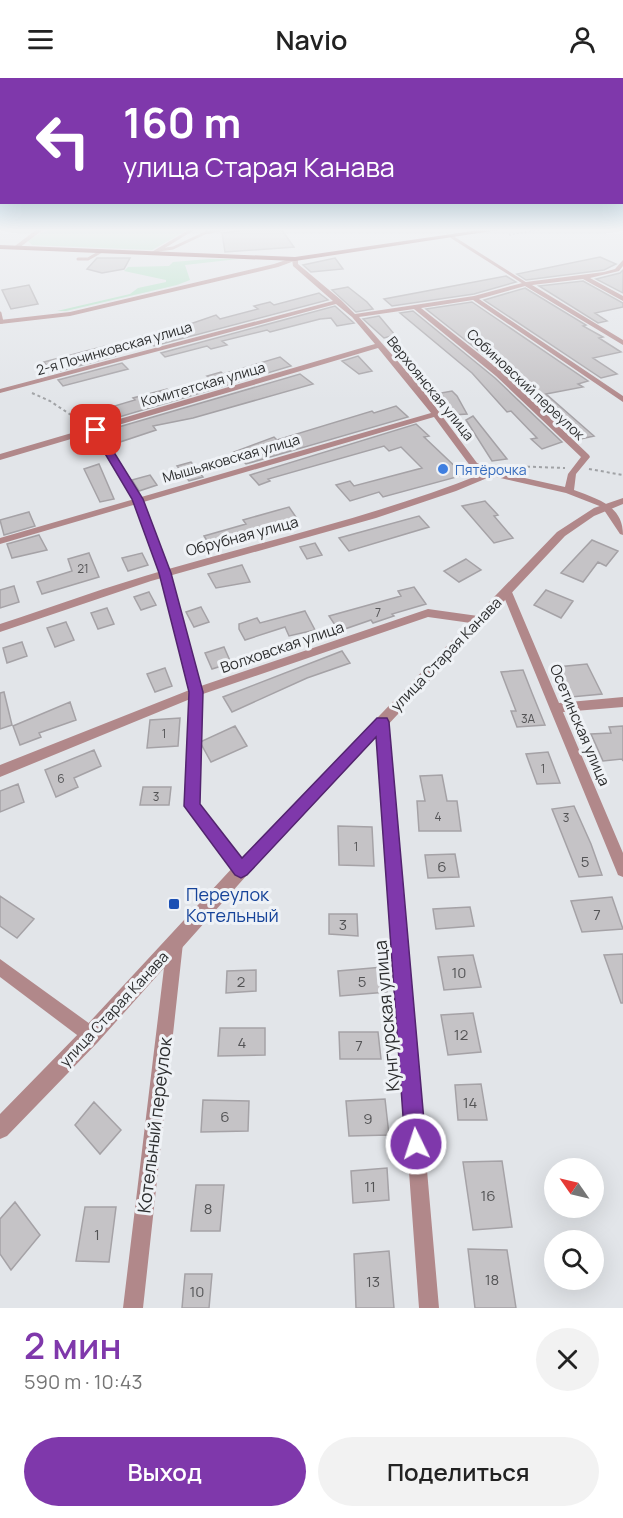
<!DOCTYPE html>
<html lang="ru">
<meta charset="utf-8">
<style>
:root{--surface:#fff;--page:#f2f2f2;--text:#222;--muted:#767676;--accent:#7f38ab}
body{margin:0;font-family:Manrope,sans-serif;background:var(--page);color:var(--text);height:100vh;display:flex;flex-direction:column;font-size:22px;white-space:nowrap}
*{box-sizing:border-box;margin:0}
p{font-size:20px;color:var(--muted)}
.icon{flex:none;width:33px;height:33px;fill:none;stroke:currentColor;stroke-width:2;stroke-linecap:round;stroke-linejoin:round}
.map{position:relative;height:1230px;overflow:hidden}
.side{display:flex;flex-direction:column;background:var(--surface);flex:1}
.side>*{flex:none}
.banner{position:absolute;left:0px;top:0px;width:624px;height:126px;box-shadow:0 6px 24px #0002;background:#7f38ab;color:#fff;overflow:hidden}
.needle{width:39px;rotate:304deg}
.buttons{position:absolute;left:544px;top:1080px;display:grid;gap:12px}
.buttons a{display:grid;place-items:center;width:60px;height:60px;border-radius:50%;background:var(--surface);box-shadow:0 6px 24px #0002;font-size:30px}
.pin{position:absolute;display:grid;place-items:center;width:51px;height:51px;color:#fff;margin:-26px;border-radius:12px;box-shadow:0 3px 9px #0006}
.me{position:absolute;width:66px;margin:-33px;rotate:356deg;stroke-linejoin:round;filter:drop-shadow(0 0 4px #0008)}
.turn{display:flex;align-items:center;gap:21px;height:126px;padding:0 24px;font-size:27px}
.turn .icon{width:78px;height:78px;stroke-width:2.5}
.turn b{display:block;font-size:42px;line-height:51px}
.round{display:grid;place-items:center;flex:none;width:63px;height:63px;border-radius:32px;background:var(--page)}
.headline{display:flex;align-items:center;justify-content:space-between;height:102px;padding:0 24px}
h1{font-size:36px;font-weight:600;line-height:45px;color:var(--accent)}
.action{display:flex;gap:12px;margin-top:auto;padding:12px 24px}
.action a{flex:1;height:69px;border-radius:36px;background:var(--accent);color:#fff;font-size:24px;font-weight:600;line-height:69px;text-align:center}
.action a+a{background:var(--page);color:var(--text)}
header{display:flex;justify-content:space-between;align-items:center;height:78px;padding:0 24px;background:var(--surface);font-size:27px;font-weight:600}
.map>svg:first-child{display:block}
</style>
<header><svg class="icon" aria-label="menu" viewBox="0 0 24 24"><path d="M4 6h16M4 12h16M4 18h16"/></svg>Navio<svg class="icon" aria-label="person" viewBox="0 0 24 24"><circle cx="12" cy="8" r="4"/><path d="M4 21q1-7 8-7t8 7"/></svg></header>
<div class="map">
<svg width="623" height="1230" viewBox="0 0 623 1230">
<rect width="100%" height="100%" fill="#e2e5e9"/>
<path fill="#ade0c2" d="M 51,151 L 189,151 L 152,172 L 32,167 L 28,163 L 37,157 Z
M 209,181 L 238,181 L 185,187 L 190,202 L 177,207 L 66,233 L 57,233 L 130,216 L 138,210 L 166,204 L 166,202 L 124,193 L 128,189 L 169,188 L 173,184 Z"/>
<path fill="#c5c3c6" stroke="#a5a2a6" stroke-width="1.5" d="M 256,151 L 281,151 L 294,169 L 225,174 L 222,155 Z
M 600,179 L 616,186 L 604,192 L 526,202 L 517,196 Z
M 97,180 L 130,180 L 124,191 L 102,195 L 87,191 Z
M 335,180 L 343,191 L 311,194 L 303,187 Z
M 623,192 L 623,215 L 596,201 L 620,195 Z
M 506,198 L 516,204 L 474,216 L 392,228 L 384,221 Z
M 583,203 L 623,225 L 623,229 L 595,235 L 607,243 L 598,245 L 539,208 Z
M 29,207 L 38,226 L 11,231 L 2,212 Z
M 348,209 L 367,224 L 373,231 L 356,234 L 332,212 Z
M 525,210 L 586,247 L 583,248 L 603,259 L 599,260 L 621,274 L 593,280 L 617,296 L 601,300 L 484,222 Z
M 319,215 L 328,222 L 154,268 L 143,258 L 158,254 L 162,257 L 191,250 L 187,247 L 216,237 L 220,241 L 258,231 L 254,228 L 270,224 L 274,227 Z
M 472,224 L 588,303 L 578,306 L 583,309 L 546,316 L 594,358 L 576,362 L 503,292 L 426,231 Z
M 335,228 L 354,245 L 337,248 L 331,240 L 320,241 L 270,254 L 267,252 L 222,263 L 227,267 L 211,271 L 207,268 L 165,279 L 161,275 Z
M 413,233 L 495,300 L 562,364 L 542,371 L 531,361 L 537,360 L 511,333 L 507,334 L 472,295 L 400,235 Z
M 379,238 L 395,257 L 384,260 L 363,241 Z
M 105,268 L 115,278 L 53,295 L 44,284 Z
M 358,278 L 372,293 L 359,296 L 342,283 Z
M 280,279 L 291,288 L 99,345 L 96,342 L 90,343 L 83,334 L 95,330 L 98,333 L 135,322 L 133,320 L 167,311 L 169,313 L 211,301 L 207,298 L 221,294 L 223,296 Z
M 122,285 L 128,291 L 63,308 L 58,302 Z
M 300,296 L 313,306 L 193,340 L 153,348 L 156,352 L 114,366 L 105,353 Z
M 452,313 L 457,318 L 467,336 L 453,337 L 441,315 Z
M 396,328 L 408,339 L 246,386 L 234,374 L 274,359 L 277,362 L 372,333 L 374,335 Z
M 473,338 L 507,381 L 492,383 L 466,342 Z
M 416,346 L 429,358 L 424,359 L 464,397 L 383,419 L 379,414 L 350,423 L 336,407 L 350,403 L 354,408 L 422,390 L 401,369 L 389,373 L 384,368 L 268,401 L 270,403 L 259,407 L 250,397 Z
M 191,384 L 203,399 L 189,403 L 177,388 Z
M 99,386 L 114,421 L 100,424 L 84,391 Z
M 150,397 L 157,407 L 139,413 L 132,402 Z
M 485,423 L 498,437 L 494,438 L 513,460 L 494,465 L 462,428 Z
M 289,429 L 298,442 L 211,469 L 204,458 L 246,446 L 243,442 Z
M 29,434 L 35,448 L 4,457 L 0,442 Z
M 419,438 L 429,449 L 349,473 L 339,460 Z
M 39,457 L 47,472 L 12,480 L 7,466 Z
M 592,462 L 618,473 L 606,488 L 598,484 L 583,504 L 561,495 Z
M 315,465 L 322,477 L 307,481 L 300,469 Z
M 89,475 L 99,499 L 42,516 L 37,504 L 72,493 L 68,481 Z
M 142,475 L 148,487 L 128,493 L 122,480 Z
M 466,481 L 481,492 L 459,504 L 444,493 Z
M 242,487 L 250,504 L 216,510 L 208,496 Z
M 14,508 L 19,524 L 0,530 L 0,512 Z
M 414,509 L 426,526 L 392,536 L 394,538 L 373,545 L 371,542 L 339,553 L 329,538 L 401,518 L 398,513 Z
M 546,512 L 573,523 L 561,540 L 534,527 Z
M 149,514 L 156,527 L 141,532 L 134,519 Z
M 201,529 L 209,544 L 194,549 L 186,534 Z
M 107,530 L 114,546 L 98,551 L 91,535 Z
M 305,533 L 315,552 L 289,558 L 285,549 L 245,562 L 239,551 L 239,546 L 257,540 L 260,545 Z
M 66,544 L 74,562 L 55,569 L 47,550 Z
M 22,564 L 27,578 L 7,585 L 3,570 Z
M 224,569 L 231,585 L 212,591 L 205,575 Z
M 342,573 L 350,585 L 307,600 L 232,634 L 223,619 Z
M 587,586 L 602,616 L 571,619 L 557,589 Z
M 165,590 L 172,608 L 155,614 L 147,596 Z
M 523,592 L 532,615 L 545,647 L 517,649 L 511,633 L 516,633 L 501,594 Z
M 4,614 L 12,647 L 0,651 L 0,615 Z
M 70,624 L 76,642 L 39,655 L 41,659 L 20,667 L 13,648 Z
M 180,640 L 178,668 L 147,670 L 150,642 Z
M 235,648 L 247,668 L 211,684 L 200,664 Z
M 623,648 L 623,683 L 622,681 L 603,683 L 591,656 L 611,655 L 609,649 Z
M 94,672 L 101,688 L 74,700 L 78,709 L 56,719 L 45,692 Z
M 548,674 L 560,705 L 537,706 L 526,676 Z
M 442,697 L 447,723 L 457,723 L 461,753 L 419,753 L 417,723 L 425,723 L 420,698 Z
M 18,706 L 24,724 L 0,734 L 0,713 Z
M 143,709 L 171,709 L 169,727 L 140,727 Z
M 574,728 L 591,766 L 602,797 L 579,799 L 552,731 Z
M 338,748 L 372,749 L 374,788 L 339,787 Z
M 455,776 L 459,799 L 428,800 L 425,777 Z
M 0,818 L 34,841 L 17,860 L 0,848 Z
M 612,819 L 623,851 L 582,854 L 571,823 Z
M 470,829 L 474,848 L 436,851 L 433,831 Z
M 329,836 L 357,836 L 358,858 L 329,856 Z
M 623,876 L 623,925 L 621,925 L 604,877 Z
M 473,877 L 481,909 L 444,912 L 438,879 Z
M 383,889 L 387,914 L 340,918 L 338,893 Z
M 256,892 L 256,913 L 226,915 L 227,893 Z
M 473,935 L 481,974 L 448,977 L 441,937 Z
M 220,950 L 265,950 L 265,977 L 218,978 Z
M 339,954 L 378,954 L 381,981 L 340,981 Z
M 481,1006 L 487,1042 L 458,1042 L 455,1007 Z
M 385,1021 L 389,1057 L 349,1058 L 346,1023 Z
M 203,1022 L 249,1023 L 248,1053 L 201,1054 Z
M 94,1024 L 121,1052 L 100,1076 L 75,1047 Z
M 502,1083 L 512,1149 L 473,1152 L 463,1084 Z
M 387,1090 L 389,1122 L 353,1125 L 351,1093 Z
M 196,1107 L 224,1107 L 220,1153 L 191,1153 Z
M 15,1124 L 40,1157 L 11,1192 L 0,1176 L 0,1141 Z
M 85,1129 L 116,1129 L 109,1184 L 76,1183 Z
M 468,1171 L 507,1172 L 516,1230 L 475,1230 Z
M 389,1173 L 394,1230 L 356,1230 L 354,1176 Z
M 185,1196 L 212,1196 L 209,1230 L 182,1230 Z"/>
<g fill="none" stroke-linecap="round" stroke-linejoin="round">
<path stroke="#a0a2a5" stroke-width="1.5" stroke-dasharray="2 2" stroke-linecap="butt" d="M 509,157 L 543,151"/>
<path stroke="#a0a2a5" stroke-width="2" stroke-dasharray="3 3" stroke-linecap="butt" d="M 32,315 L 50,323 L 83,345
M 509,388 L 565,390
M 589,391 L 623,397"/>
<path stroke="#b1888a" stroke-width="3" d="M 452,159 L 526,206
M 159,172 L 173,170 L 207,154
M 78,181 L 88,181 L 102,173
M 0,235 L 2,244"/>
<path stroke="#b1888a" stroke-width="4" d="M 96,352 L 104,366"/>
<path stroke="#b1888a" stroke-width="4.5" d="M 103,364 L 137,421 L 170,515"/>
<path stroke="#b1888a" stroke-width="6" d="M 170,513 L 196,614 L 193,702"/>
<path stroke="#b1888a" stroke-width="8" d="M 193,700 L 192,728 L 241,791"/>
<path fill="#b1888a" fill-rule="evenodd" d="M 37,151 L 44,151 L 19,170 L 15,170 L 15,168 Z
M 190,151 L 196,151 L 155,176 L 150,175 Z
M 215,151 L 232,151 L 207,156 L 204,154 Z
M 295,179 L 298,181 L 298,186 L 341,222 L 355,236 L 474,218 L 526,204 L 604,194 L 615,191 L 623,182 L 623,188 L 619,193 L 590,200 L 623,218 L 623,223 L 583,201 L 532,207 L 623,262 L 623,267 L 525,208 L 479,221 L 623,318 L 623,324 L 473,222 L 421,230 L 502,294 L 589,377 L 590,379 L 576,396 L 574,412 C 597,421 623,427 623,457 L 620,456 L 602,429 L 566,415 L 492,398 L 456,413 L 376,440 L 151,503 L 0,554 L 0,546 C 55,528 109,508 165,492 C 272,461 380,437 484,395 L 471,389 L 434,339 L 0,466 L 0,460 L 431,335 L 378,270 L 0,382 L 0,376 L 375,266 L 352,239 L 336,226 L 0,315 L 0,311 L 333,223 L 293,188 L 292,181 ZM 414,231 L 496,298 L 581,379 L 568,396 L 565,409 L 494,393 L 477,385 L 422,311 L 359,239 Z
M 507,510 L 512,514 L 559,625 L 623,619 L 623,629 L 563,634 L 623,775 L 623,799 L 618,797 L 616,792 L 502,514 Z
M 428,531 L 478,538 L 483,542 L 478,546 L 428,539 L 200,617 L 0,699 L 0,687 L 192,611 Z
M 382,639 L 386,640 L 388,644 L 439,1230 L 419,1230 L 376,644 L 378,640 Z
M 175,857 L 181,859 L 183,865 L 143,1230 L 123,1230 L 167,865 L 169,859 Z
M 0,881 L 97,951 L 99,957 L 97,963 L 91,965 L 85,963 L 0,899 Z"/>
<path fill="#b1888a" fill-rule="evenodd" d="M 295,179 L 297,182 L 278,189 L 70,238 L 0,246 L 0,242 L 70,234 L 274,186 Z
M 623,420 L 623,426 L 594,438 L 565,458 L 247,797 L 98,964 L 7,1058 L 0,1061 L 0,1036 L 84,950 L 235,787 L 557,454 L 594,430 Z"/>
<path fill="#7e3a40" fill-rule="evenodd" d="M 486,151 L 505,151 L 295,183 L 0,171 L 0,167 L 295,179 Z"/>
</g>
<linearGradient id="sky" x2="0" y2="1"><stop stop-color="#6ec0e6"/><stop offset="0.47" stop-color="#f2f3f5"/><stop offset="1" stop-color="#f2f3f5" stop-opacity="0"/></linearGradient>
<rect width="623" height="323" fill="url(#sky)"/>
<path fill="#7f38ab" stroke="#53246f" stroke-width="1.5" d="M 92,350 L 99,350 L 143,421 L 171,495 L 203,614 L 200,726 L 242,780 L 377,640 L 387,640 L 389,644 L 426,1066 L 423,1073 L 416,1076 L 408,1073 L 405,1066 L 376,659 L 247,797 L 241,800 L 235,797 L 184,728 L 189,614 L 179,574 L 159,495 L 132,421 L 91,352 Z"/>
<circle fill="#3f7fe0" stroke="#eff2f6" stroke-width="2" cx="443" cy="391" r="6"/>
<rect fill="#1a4fb4" stroke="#eff2f6" stroke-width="2" x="168" y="820" width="12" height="12" rx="3"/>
<g text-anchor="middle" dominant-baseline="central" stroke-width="6" stroke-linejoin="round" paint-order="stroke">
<g font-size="12" fill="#535355">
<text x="83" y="490">21</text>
<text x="378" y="534">7</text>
<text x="528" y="640">3А</text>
<text x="164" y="655">1</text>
<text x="543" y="690">1</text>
<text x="61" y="700">6</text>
<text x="156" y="718">3</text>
<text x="438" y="738">4</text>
<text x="566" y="739">3</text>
<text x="356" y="768">1</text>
</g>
<g font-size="14" fill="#2d2e2f" stroke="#eff2f6">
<text transform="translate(114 270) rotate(-16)">2-я Починковская улица</text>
<text transform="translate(203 306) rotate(-16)">Комитетская улица</text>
<text transform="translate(526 306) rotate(43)">Собиновский переулок</text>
<text transform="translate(431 310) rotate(51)">Верхоянская улица</text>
<text transform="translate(231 380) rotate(-16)">Мышьяковская улица</text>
</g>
<g font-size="14" fill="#366cbe" stroke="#eff2f6" text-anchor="start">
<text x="455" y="391">Пятёрочка</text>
</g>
<g font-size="15" fill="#2d2e2f" stroke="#eff2f6">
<text transform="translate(242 458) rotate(-15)">Обрубная улица</text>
<text transform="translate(282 569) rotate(-19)">Волховская улица</text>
<text transform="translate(446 576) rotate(-46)">улица Старая Канава</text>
<text transform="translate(580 647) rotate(67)">Осетинская улица</text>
<text transform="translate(114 931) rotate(-47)">улица Старая Канава</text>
</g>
<g font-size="15" fill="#535355">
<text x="585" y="783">5</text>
<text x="442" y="788">6</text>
<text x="597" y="836">7</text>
<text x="343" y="846">3</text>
<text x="459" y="894">10</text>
<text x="241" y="903">2</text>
<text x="362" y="903">5</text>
<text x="461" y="956">12</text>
<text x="242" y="964">4</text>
<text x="359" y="967">7</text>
<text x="470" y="1024">14</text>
<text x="225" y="1038">6</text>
<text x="368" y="1040">9</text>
<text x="370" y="1108">11</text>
<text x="488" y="1117">16</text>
<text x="208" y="1130">8</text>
<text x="97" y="1156">1</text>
<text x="492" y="1201">18</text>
<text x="373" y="1203">13</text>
<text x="197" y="1213">10</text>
</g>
<g font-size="18" fill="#164399" stroke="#eff2f6" text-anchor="start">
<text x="186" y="816">Переулок<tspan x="186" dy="21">Котельный</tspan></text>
</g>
<g font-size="18" fill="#2d2e2f" stroke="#eff2f6">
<text transform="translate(386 938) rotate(-95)">Кунгурская улица</text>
<text transform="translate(154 1047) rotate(-83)">Котельный переулок</text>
</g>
</g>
</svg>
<div class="buttons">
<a><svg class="needle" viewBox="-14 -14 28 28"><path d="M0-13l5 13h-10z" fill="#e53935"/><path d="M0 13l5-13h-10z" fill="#767676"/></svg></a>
<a><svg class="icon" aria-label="search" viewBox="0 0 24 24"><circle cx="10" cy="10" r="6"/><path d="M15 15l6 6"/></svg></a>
</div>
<div class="pin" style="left:96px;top:352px;background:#d93025"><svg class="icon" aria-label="arrive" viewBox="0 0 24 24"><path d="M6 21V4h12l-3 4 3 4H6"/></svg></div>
<svg class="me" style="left:416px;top:1066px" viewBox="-20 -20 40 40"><circle r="17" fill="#7f38ab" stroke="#fff" stroke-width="3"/><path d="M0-11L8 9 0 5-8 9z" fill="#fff"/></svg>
<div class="banner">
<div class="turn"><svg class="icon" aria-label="left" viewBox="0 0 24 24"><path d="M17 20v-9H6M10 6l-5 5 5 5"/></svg><div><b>160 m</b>улица Старая Канава</div></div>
</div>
</div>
<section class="side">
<div class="headline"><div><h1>2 мин</h1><p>590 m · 10:43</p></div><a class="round"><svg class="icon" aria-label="close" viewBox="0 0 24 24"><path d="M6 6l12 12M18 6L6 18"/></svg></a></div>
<div class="action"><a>Выход</a><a>Поделиться</a></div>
</section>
